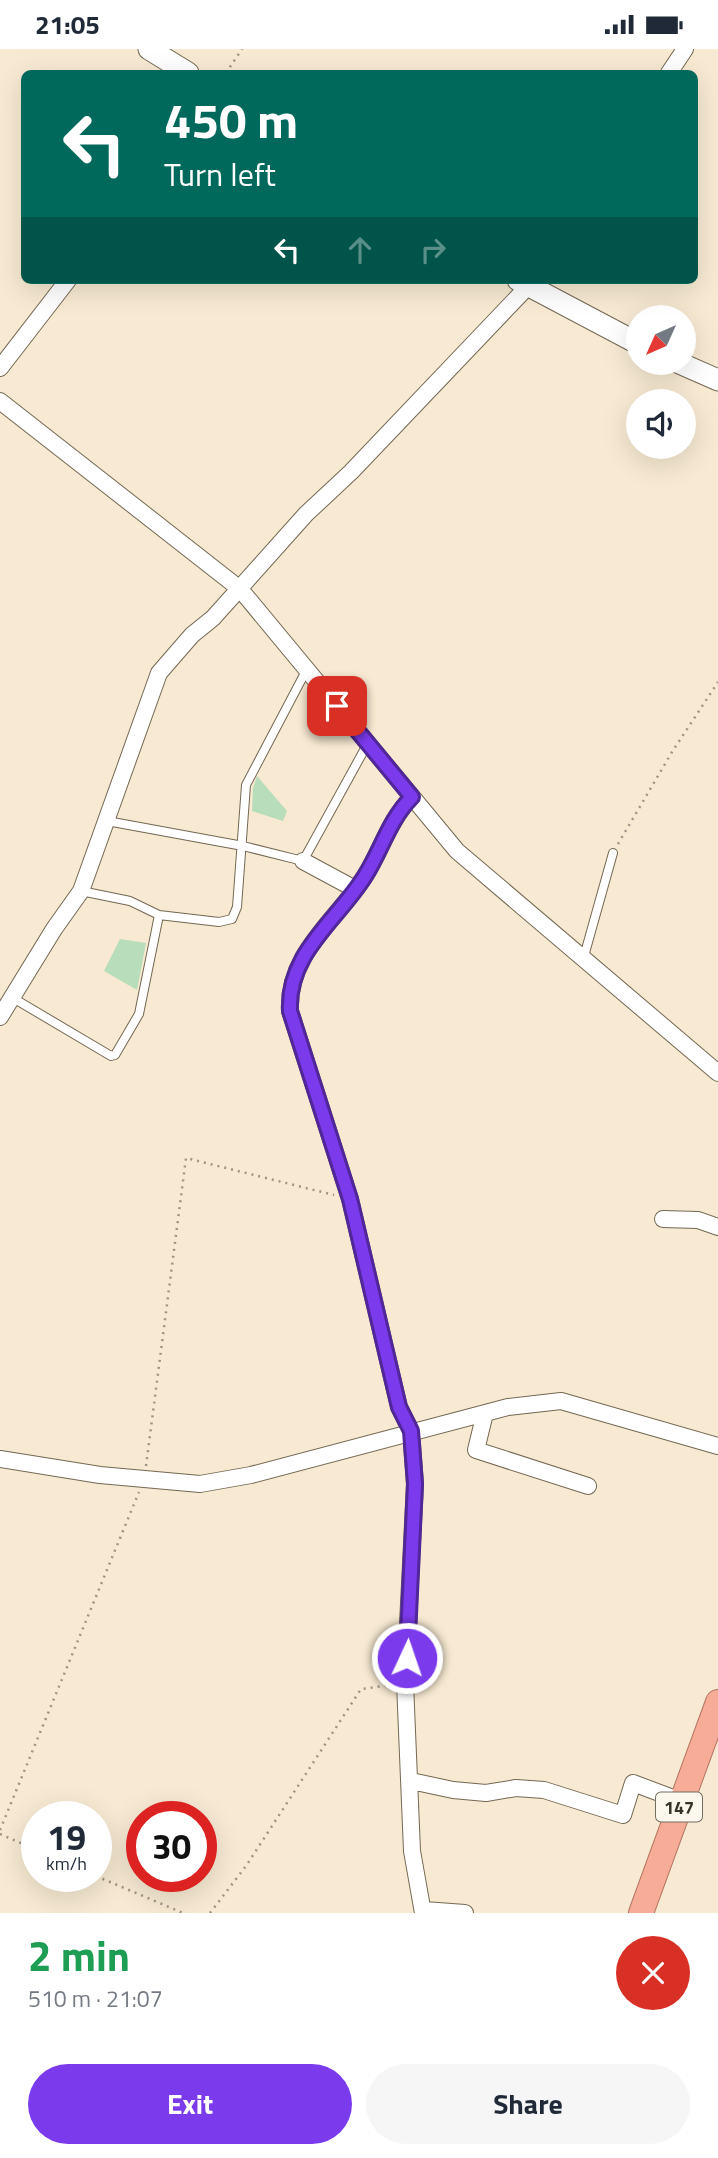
<!DOCTYPE html>
<meta charset="utf-8">
<style>
:root{--surface:#fff;--page:#f6f6f7;--text:#1f2937;--muted:#747a83;--accent:#7c3aed}
body{margin:0;font-family:"Titillium Web",sans-serif;background:var(--page);color:var(--text);height:100vh;display:flex;flex-direction:column;font-size:26px;white-space:nowrap}
*{box-sizing:border-box;margin:0}
p{font-size:23px;color:var(--muted)}
.icon{flex:none;width:38px;height:38px;fill:none;stroke:currentColor;stroke-width:2;stroke-linecap:round;stroke-linejoin:round}
.map{position:relative;height:1864px;overflow:hidden}
.sheet{display:flex;flex-direction:column;background:var(--surface);flex:1}
.sheet>*{flex:none}
.banner{position:absolute;left:21px;top:21px;width:677px;height:214px;border-radius:10px;box-shadow:0 7px 28px #0002;background:#00695c;color:#fff;overflow:hidden}
.needle{width:46px;rotate:225deg}
.fabs{position:absolute;left:626px;top:256px;display:grid;gap:14px}
.fabs a{display:grid;place-items:center;width:70px;height:70px;border-radius:50%;background:var(--surface);box-shadow:0 7px 28px #0002;font-size:35px}
.speed{position:absolute;left:21px;top:1752px;display:flex;gap:14px;font-size:35px;font-weight:700;text-align:center}
.speed>*{display:grid;place-content:center;width:91px;height:91px;border-radius:50%;background:var(--surface);box-shadow:0 7px 28px #0002;line-height:1}
.speed small{font-size:18px;font-weight:400}
.speed .limit{border:10px solid #d22;background:#fff;color:#111}
.pin{position:absolute;display:grid;place-items:center;width:60px;height:60px;color:#fff;margin:-30px;border-radius:14px;box-shadow:0 4px 10px #0006}
.me{position:absolute;width:77px;margin:-38px;rotate:3deg;stroke-linejoin:round;filter:drop-shadow(0 0 5px #0008)}
.turn{display:flex;align-items:center;gap:24px;height:147px;padding:0 28px;font-size:32px}
.turn .icon{width:91px;height:91px;stroke-width:2.5}
.turn b{display:block;font-size:49px;line-height:60px}
.lanes{display:flex;align-items:center;height:66px;padding:0 28px;background:#0003;justify-content:center;gap:35px;direction:ltr}
.lanes .off{opacity:.35}
.round{display:grid;place-items:center;flex:none;width:74px;height:74px;border-radius:37px;background:var(--page)}
.head{display:flex;align-items:center;justify-content:space-between;height:119px;padding:0 28px}
h1{font-size:42px;font-weight:700;line-height:52px;color:#1e9e55}
.cta{display:flex;gap:14px;margin-top:auto;padding:14px 28px}
.cta a{flex:1;height:80px;border-radius:42px;background:var(--accent);color:#fff;font-size:28px;font-weight:700;line-height:80px;text-align:center}
.cta a+a{background:var(--page);color:var(--text)}
.status{display:flex;justify-content:space-between;align-items:center;height:49px;padding:0 35px;background:var(--surface);direction:ltr}
.status svg{height:19px;fill:currentColor}
.map>svg:first-child{display:block}
</style>
<div class="status"><b>21:05</b><svg viewBox="0 0 49 12"><path d="M0 12V9h3v3zM5 12V6h3v6zM10 12V3h3v9zM15 12V0h3v12zM26 1h20v11H26zM47 4h2v5h-2z"/></svg></div>
<div class="map">
<svg width="718" height="1864" viewBox="0 0 718 1864">
<rect width="100%" height="100%" fill="#f7e9d2"/>
<path fill="#b8ddba" d="M 257,727 L 287,762 L 283,772 L 252,762 L 253,739 Z
M 120,890 L 146,894 L 137,941 L 104,922 Z"/>
<g fill="none" stroke-linecap="round" stroke-linejoin="round">
<defs>
<path id="service" d="M 107,772 L 243,797 L 303,812 L 368,694
M 81,842 L 130,852 L 159,866 L 219,873 L 232,870 L 237,858 L 246,736 L 307,620
M 583,911 L 613,804
M 13,949 L 111,1007 L 115,1006 L 139,965 L 159,866"/>
<path id="minor" d="M 669,24 L 685,0
M 0,319 L 68,231
M 0,352 L 240,540 L 457,802 L 718,1024
M 412,748 C 389,771 382,800 365,827 C 337,871 287,904 290,962 L 350,1150 L 399,1358 L 411,1382 L 415,1435 L 405,1634 L 412,1802 L 423,1864
M 303,812 L 355,840
M 0,968 L 54,880 L 81,842 L 159,624 L 192,586 L 213,569 L 306,465 L 351,423 L 534,231
M 663,1170 L 698,1171 L 718,1178
M 485,1364 L 476,1401 L 588,1437
M 0,1410 L 100,1426 L 200,1435 L 251,1426 L 508,1358 L 561,1352 L 718,1397
M 411,1732 L 453,1741 L 486,1744 L 516,1739 L 544,1741 L 623,1766 L 633,1734 L 681,1752
M 424,1861 L 465,1864"/>
<path id="secondary" d="M 149,0 L 188,24
M 518,231 L 639,295
M 677,313 L 718,331"/>
<path id="trunk" d="M 641,1864 L 718,1653"/>
</defs>
<use href="#service" stroke="#746853" stroke-width="10"/>
<use href="#minor" stroke="#746853" stroke-width="18"/>
<use href="#secondary" stroke="#746853" stroke-width="23"/>
<use href="#trunk" stroke="#b37460" stroke-width="26"/>
<path stroke="#9f9484" stroke-width="2.5" stroke-dasharray="2 5" stroke-linecap="butt" d="M 226,24 L 242,0
M 618,795 L 672,703 L 718,633
M 146,1417 L 186,1109 L 334,1146
M 0,1781 L 139,1443
M 0,1785 L 37,1801
M 96,1827 L 183,1864
M 210,1864 L 246,1817 L 361,1640 L 392,1636"/>
<use href="#service" stroke="#fff" stroke-width="8"/>
<use href="#minor" stroke="#fff" stroke-width="16"/>
<use href="#secondary" stroke="#fff" stroke-width="21"/>
<use href="#trunk" stroke="#f7ac98" stroke-width="24"/>
</g>
<g fill="none" stroke-linecap="round" stroke-linejoin="round">
<defs>
<path id="route" d="M 337,657 L 412,748 C 389,771 382,800 365,827 C 337,872 287,904 290,962 L 350,1150 L 399,1358 L 411,1382 L 415,1435 L 407,1609"/>
</defs>
<use href="#route" stroke="#51269a" stroke-width="18"/>
<use href="#route" stroke="#7c3aed" stroke-width="12"/>
</g>
<g text-anchor="middle" dominant-baseline="central" stroke-width="7" stroke-linejoin="round" paint-order="stroke">
<rect fill="#fdf8ee" stroke="#736d64" stroke-width="2" x="656" y="1743.5" width="46" height="29" rx="5"/>
<g font-size="18" font-weight="bold" fill="#383229">
<text x="679" y="1758">147</text>
</g>
</g>
</svg>
<div class="fabs">
<a><svg class="needle" viewBox="-14 -14 28 28"><path d="M0-13l5 13h-10z" fill="#e53935"/><path d="M0 13l5-13h-10z" fill="#747a83"/></svg></a>
<a><svg class="icon" aria-label="sound" viewBox="0 0 24 24"><path d="M4 9h4l5-4v14l-5-4H4zM17 9q2 3 0 6"/></svg></a>
</div>
<div class="speed"><div>19<small>km/h</small></div><div class="limit">30</div></div>
<div class="pin" style="left:337px;top:657px;background:#d93025"><svg class="icon" aria-label="arrive" viewBox="0 0 24 24"><path d="M6 21V4h12l-3 4 3 4H6"/></svg></div>
<svg class="me" style="left:407px;top:1609px" viewBox="-20 -20 40 40"><circle r="17" fill="#7c3aed" stroke="#fff" stroke-width="3"/><path d="M0-11L8 9 0 5-8 9z" fill="#fff"/></svg>
<div class="banner">
<div class="turn"><svg class="icon" aria-label="left" viewBox="0 0 24 24"><path d="M17 20v-9H6M10 6l-5 5 5 5"/></svg><div><b>450 m</b>Turn left</div></div>
<div class="lanes"><svg class="icon" aria-label="left" viewBox="0 0 24 24"><path d="M17 20v-9H6M10 6l-5 5 5 5"/></svg><svg class="icon off" aria-label="ahead" viewBox="0 0 24 24"><path d="M12 20V5M6 11l6-6 6 6"/></svg><svg class="icon off" aria-label="right" viewBox="0 0 24 24"><path d="M7 20v-9h11M14 6l5 5-5 5"/></svg></div>
</div>
</div>
<section class="sheet">
<div class="head"><div><h1>2 min</h1><p>510 m · 21:07</p></div><a class="round" style="background:#d93025;color:#fff"><svg class="icon" aria-label="close" viewBox="0 0 24 24"><path d="M6 6l12 12M18 6L6 18"/></svg></a></div>
<div class="cta"><a>Exit</a><a>Share</a></div>
</section>
